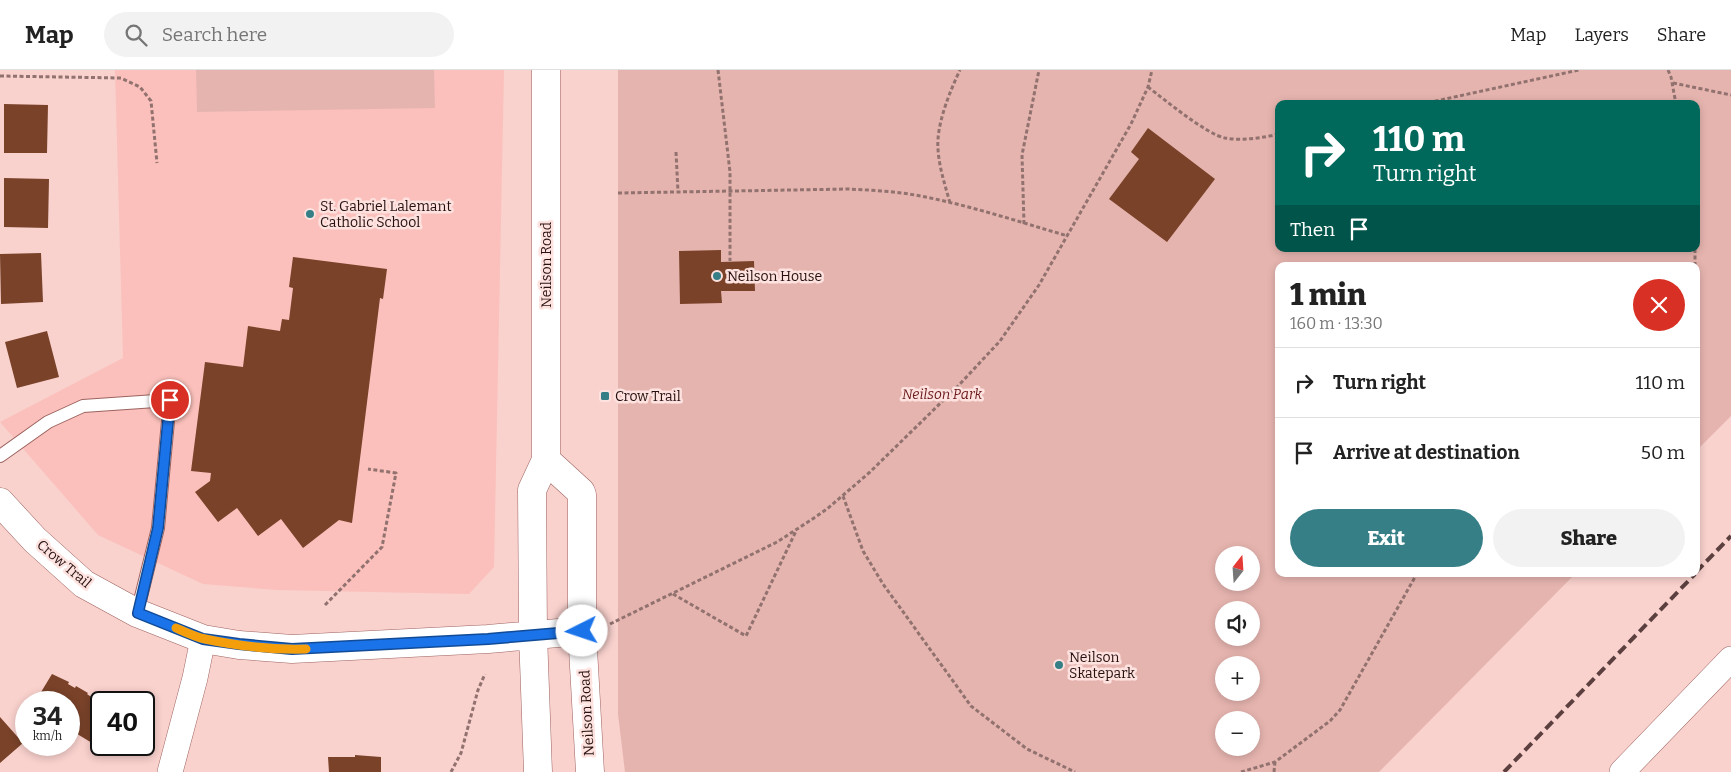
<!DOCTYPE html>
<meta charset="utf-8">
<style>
:root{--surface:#fff;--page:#f2f2f2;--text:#222;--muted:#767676;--line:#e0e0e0;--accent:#377f87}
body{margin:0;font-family:Bitter,serif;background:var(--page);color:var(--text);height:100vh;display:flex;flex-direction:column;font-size:19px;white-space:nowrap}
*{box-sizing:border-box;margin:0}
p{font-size:16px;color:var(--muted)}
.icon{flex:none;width:28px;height:28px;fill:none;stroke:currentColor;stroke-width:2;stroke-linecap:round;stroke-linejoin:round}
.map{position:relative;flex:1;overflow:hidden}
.details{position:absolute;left:1275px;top:192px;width:425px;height:315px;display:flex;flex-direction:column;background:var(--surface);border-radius:10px;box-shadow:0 2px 8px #0003}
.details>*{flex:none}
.top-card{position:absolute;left:1275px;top:30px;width:425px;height:152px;border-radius:10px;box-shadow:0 2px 8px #0003;background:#00695c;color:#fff;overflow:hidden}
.needle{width:32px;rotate:17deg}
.fabs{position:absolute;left:1215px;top:476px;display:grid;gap:10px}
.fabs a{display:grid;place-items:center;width:45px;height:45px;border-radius:50%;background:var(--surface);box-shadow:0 2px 8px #0003;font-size:25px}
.speed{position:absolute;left:15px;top:621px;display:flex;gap:10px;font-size:25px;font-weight:700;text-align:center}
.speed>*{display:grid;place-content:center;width:65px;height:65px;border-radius:50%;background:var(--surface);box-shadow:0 2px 8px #0003;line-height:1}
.speed small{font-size:12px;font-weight:400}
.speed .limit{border:2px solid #111;border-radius:8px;background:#fff;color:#111}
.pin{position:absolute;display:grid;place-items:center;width:42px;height:42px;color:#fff;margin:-21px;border:2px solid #fff;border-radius:50%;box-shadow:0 1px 5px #0007}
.me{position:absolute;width:55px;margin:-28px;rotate:266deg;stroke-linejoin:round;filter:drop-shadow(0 0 4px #0008)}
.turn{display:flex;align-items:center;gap:18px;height:105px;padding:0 15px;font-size:22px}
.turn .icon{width:65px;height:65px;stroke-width:2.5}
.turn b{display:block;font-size:35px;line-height:42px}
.then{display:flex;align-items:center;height:48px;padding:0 15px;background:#0003;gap:10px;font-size:19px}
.round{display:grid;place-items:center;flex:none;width:52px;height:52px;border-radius:26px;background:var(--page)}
.overview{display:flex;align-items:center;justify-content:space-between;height:85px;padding:0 15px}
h1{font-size:30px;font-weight:800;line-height:38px}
.cta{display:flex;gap:10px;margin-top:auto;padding:10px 15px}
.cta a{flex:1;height:58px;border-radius:30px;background:var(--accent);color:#fff;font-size:20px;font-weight:800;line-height:58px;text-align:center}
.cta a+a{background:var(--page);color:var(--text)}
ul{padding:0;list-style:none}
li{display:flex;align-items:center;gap:15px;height:70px;padding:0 15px;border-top:1px solid var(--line)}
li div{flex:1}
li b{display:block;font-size:19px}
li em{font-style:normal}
header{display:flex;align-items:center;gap:30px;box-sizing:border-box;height:70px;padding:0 25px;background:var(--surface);border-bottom:1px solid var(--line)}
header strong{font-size:24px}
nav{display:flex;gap:28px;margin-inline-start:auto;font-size:18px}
.search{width:350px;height:45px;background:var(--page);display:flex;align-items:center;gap:12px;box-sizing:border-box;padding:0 18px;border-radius:28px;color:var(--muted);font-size:19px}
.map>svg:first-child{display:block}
</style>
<header>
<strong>Map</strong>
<div class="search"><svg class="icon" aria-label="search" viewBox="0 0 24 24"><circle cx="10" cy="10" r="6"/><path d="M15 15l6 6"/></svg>Search here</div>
<nav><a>Map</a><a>Layers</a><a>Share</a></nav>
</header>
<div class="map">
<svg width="1731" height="702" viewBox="0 0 1731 702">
<rect width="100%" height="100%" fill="#f9d1cd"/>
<path fill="#fbc0bb" d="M 115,0 L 504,0 L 494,497 L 469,524 L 277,520 L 203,514 L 98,465 L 0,352 L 123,288 Z"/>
<path fill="#e6b4af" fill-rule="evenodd" d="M 196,0 L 434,0 L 435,38 L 197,42 Z
M 618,0 L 1731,0 L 1731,346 L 1696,381 L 1696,196 L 1279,196 L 1279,504 L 1575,504 L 1379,702 L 625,702 L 618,644 ZM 1279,34 L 1696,34 L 1696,179 L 1279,179 ZM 1224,485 L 1251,485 L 1251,512 L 1224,512 ZM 1224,540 L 1251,540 L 1251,568 L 1224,568 ZM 1224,595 L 1251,595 L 1251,622 L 1224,622 ZM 1224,650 L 1251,650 L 1251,678 L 1224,678 Z"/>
<path fill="#794229" d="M 4,34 L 48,35 L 47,83 L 4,83 Z
M 1148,58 L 1215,109 L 1167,172 L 1109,129 L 1139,89 L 1131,82 Z
M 4,108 L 49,109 L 48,158 L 4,157 Z
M 721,180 L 721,192 L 754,191 L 755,221 L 721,221 L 722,233 L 680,234 L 679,181 Z
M 41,183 L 43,232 L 1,234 L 0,184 Z
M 293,187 L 387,199 L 383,229 L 380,228 L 352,453 L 339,450 L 303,478 L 281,449 L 258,466 L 237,438 L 218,452 L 195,422 L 210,411 L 211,403 L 191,401 L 205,292 L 243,297 L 248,256 L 280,261 L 282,249 L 289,250 L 293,218 L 289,217 Z
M 47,261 L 59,307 L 17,318 L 5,272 Z
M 52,604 L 69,612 L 68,614 L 75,618 L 76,616 L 88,623 L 87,624 L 94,629 L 95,627 L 104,632 L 101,632 L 101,656 L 92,673 L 69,659 L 69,632 L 35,632 Z
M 0,647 L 23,673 L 0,693 Z
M 355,685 L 381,687 L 381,702 L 329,702 L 328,687 L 355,687 Z"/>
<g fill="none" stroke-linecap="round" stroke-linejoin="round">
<defs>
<path id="lane" d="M 0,386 L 48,352 L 83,336 L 170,330 L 158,458 L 137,543"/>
<path id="street" d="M 170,702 L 195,608 L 203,569
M 1622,702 L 1731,589"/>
<path id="secondary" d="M 546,390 L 581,422 L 582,425 L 582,561 L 590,702
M 0,432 L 35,470 L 84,514 L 137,543 L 203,569 L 239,575 L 292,579 L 488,569 L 582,561
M 538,702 L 533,564 L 532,420 L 546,390 L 546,0"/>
</defs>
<use href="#lane" stroke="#9c635f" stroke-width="14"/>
<use href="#street" stroke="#9c635f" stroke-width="26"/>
<use href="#secondary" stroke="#9c635f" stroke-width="29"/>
<path stroke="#91726f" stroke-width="3" stroke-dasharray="4 2.5" stroke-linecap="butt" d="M 718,0 L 730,102 L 730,191
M 1668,0 L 1671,7 L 1676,34
M 0,6 L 121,8 L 140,17 L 151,31 L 157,93
M 1673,13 L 1731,25
M 1148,17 C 1165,30 1206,64 1225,68 C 1242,71 1262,68 1279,64
M 1422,34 L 1579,0
M 676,82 L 678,122
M 618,123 L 848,119 C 868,120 889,121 909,124 C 963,133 1016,151 1068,166
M 950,133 C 945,115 939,97 938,79 C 936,55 950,21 960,0
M 1024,154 L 1022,85 L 1039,0
M 1695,179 L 1695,196
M 1696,326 L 1696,344
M 843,426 L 863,481 L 883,514 L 971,636 L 1027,679 L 1075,702
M 673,524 L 746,566 L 796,461
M 325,535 L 382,477 L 396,403 L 368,399
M 610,554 L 777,472 L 811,450 L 827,439 L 870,402 L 958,316 L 1000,271 L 1039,215 L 1131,54 L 1148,17 L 1152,0
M 451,702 L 461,683 L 478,620 L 485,604
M 1241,702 L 1275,692 L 1330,651 L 1340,640 L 1415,507 L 1418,504
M 1274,702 L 1275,692"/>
<use href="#lane" stroke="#fff" stroke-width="12"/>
<use href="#street" stroke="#fff" stroke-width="25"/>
<use href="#secondary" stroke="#fff" stroke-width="28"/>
<path stroke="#5b403f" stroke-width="4" stroke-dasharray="10 5" stroke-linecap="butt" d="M 1696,502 L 1731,466
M 1504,702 L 1695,504"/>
</g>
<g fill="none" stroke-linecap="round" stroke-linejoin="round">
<defs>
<path id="route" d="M 170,330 L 158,458 L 138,543 L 203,569 L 239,574 L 292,579 L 488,569 L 582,561"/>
</defs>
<use href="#route" stroke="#114b97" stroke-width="12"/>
<use href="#route" stroke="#1a73e8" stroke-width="9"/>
<path stroke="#f59e0b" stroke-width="9" d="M 176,558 C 185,562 195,567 205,569 C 238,576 273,580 306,579"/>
</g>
<g fill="#377f87" stroke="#fde2df" stroke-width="2">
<circle cx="310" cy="144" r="5"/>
<circle cx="717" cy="206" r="5"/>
<rect x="600" y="321" width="10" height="10" rx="2.5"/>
<circle cx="1059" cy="595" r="5"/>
</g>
<g text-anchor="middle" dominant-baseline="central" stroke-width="5" stroke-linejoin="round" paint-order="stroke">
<g font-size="14" fill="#271110" stroke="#fde2df" text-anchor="start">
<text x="320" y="136">St. Gabriel Lalemant<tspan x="320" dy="16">Catholic School</tspan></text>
<text x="727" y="206">Neilson House</text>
<text x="615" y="326">Crow Trail</text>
<text x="1069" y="587">Neilson<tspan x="1069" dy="16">Skatepark</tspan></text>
</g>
<g font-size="14" fill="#271110" stroke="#fde2df">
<text transform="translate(546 195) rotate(-90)">Neilson Road</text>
<text transform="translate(64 494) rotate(40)">Crow Trail</text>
<text transform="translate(587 643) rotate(-93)">Neilson Road</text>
</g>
<g font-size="14" font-style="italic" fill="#6a191a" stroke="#fde2df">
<text x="942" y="324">Neilson Park</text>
</g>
</g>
</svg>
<div class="fabs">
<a><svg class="needle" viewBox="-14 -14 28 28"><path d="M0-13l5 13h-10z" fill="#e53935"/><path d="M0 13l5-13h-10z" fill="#767676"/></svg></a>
<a><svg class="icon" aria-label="sound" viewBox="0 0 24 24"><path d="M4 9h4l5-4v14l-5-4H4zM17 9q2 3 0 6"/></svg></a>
<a>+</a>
<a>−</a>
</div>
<div class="speed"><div>34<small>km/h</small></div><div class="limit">40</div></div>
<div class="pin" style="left:170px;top:330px;background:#d93025"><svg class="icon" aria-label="arrive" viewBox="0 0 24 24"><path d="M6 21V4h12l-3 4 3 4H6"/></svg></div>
<svg class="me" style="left:582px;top:561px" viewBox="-20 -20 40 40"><circle r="19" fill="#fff"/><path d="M0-13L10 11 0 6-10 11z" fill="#1a73e8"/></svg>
<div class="top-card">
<div class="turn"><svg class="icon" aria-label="right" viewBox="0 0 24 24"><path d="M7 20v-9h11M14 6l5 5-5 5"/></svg><div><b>110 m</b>Turn right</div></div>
<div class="then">Then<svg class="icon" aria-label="arrive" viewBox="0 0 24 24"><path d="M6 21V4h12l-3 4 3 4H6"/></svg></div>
</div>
<section class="details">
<div class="overview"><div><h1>1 min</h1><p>160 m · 13:30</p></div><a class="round" style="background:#d93025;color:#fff"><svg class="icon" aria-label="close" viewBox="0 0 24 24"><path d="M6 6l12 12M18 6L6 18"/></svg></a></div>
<ul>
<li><svg class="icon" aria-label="right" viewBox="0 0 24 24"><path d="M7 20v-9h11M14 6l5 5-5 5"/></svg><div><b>Turn right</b></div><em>110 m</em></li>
<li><svg class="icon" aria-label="arrive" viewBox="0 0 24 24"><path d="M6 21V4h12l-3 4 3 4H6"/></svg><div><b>Arrive at destination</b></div><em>50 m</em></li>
</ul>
<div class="cta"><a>Exit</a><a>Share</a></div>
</section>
</div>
